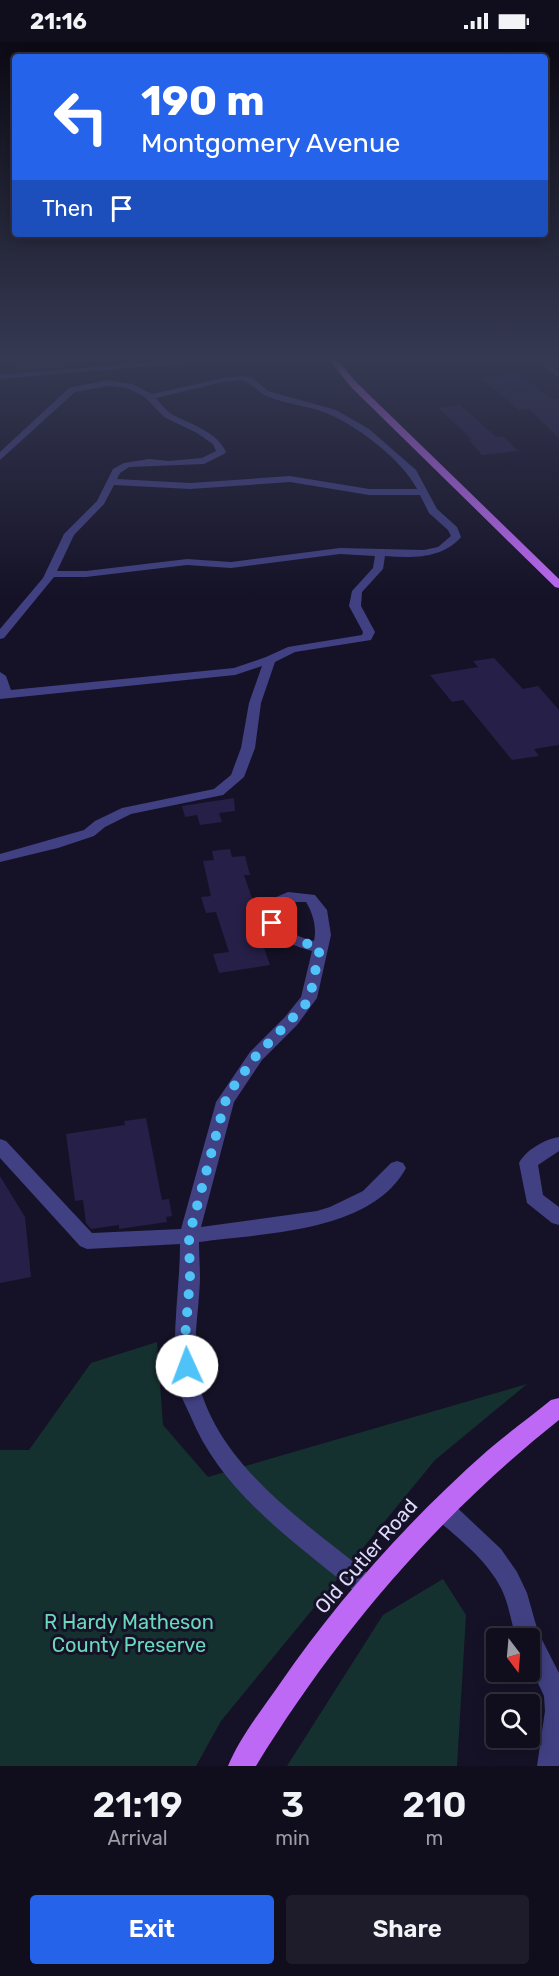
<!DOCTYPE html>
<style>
:root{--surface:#100e1d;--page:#1e1c2a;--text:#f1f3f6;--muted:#9c9ca4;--line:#302e3b;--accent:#2563eb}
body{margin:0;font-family:Rubik,sans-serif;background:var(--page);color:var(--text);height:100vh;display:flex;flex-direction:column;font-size:22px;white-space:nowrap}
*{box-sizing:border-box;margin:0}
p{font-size:20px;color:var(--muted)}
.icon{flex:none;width:33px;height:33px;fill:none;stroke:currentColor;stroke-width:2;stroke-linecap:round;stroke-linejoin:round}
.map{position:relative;height:1724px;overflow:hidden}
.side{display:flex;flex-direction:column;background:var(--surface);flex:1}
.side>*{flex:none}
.guide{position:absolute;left:12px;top:12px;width:536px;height:183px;border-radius:6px;box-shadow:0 3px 15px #0003,0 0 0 2px var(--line);background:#2563eb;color:#fff;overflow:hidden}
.needle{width:39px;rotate:164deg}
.controls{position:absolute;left:486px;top:1586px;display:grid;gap:12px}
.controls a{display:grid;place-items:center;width:54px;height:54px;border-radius:6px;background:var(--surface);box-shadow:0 3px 15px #0003,0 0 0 2px var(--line);font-size:30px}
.pin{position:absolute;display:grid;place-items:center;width:51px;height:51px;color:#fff;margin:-26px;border-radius:12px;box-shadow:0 3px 9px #0006}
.me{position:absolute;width:66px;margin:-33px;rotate:358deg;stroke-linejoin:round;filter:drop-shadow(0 0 4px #0008)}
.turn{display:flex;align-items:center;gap:21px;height:126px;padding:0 30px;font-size:27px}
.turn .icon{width:78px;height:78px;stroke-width:2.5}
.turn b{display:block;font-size:42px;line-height:51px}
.then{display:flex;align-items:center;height:57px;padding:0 30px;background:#0003;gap:12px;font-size:22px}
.eta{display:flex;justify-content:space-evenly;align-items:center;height:102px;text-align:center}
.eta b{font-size:36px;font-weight:600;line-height:42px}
.action{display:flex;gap:12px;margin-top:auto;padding:12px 30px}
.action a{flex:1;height:69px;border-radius:6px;background:var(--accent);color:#fff;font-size:24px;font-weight:600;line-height:69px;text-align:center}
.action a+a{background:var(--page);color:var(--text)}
.status{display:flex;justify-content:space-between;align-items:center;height:42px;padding:0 30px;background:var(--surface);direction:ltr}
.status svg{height:16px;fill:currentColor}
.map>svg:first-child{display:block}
</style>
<div class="status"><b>21:16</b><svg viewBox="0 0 49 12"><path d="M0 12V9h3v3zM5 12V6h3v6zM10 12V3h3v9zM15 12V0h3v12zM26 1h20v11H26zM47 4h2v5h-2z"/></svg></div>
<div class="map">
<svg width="559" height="1724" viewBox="0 0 559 1724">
<rect width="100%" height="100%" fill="#151227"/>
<path fill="#15312f" d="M 157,1300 L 163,1383 L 208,1435 L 527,1342 L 435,1418 L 221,1679 L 196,1724 L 0,1724 L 0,1408 L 29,1408 L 91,1321 Z
M 443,1537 L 466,1573 L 457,1724 L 287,1724 L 383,1573 Z"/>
<path fill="#261f47" d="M 1,314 L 77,314 L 78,324 L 20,329 Z
M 519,332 L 551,357 L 559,356 L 559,396 L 529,367 L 519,368 L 480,336 Z
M 460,363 L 496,395 L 503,394 L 518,409 L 482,413 L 469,398 L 472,397 L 438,366 Z
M 494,616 L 523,647 L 538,644 L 559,668 L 559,703 L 534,707 L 539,714 L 512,718 L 463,658 L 452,660 L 430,633 L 478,625 L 473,619 Z
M 234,756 L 235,769 L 219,771 L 222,780 L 200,783 L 197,773 L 185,775 L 182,764 Z
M 230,807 L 232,815 L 245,814 L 250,833 L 244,833 L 263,888 L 258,889 L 270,923 L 219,931 L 213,912 L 229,910 L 216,870 L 206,871 L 201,855 L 211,854 L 203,819 L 214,818 L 212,809 Z
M 146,1076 L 162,1158 L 169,1157 L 172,1174 L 166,1175 L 167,1180 L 119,1187 L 119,1183 L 91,1187 L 86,1181 L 83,1158 L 75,1159 L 66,1092 L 125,1083 L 124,1079 Z
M 0,1134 L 25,1175 L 31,1235 L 0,1241 Z"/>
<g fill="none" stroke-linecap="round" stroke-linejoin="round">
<path fill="#414083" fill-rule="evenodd" d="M 219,314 L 248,314 L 244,316 L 0,337 L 0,333 Z
M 532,314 L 541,314 L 559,330 L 559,336 Z
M 242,334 L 253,336 L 268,349 L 336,368 L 369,387 L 416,428 L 437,467 L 457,485 L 461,495 C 442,517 413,516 385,514 L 383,527 L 362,550 L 361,564 L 375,590 L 371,598 L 295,610 L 275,620 L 261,661 L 255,706 L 244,735 L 223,753 L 131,772 L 105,785 L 94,794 L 58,806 L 0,820 L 0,812 L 84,788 L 95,779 L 122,766 L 214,747 L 231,733 L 241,706 L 249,661 L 262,624 L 235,633 L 0,657 L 0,630 L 6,634 L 11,648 L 234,626 L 266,615 L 288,605 L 362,593 L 363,590 L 349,564 L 352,549 L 373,526 L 375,514 L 340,512 L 231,526 L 187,523 L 86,535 L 54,535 L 4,596 L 0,597 L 0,587 L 43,536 L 64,492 L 97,459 L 113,427 L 124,421 L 149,417 L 169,419 L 202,416 L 216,409 L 213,402 L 197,391 L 164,375 L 145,355 L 127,346 L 108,344 L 75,350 L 0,418 L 0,410 L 69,346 L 108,338 L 132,342 L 152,352 L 223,336 ZM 242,338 C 252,341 259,352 269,355 C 289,363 312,364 331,373 C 361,387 402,418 417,447 L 369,447 L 290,434 L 190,441 L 117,437 L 120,431 L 129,425 L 204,422 L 224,412 L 226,410 C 216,389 192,383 173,373 C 166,369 161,362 156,356 L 223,340 ZM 290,440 L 369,453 L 420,453 L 429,471 L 448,488 L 451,494 L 438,505 L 424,508 L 340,506 L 231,520 L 187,517 L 86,529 L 57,529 L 74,493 L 104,462 L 114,443 L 190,447 Z
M 288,850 L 315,853 L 327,868 L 331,893 L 317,956 L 297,983 L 262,1018 L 234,1060 L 201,1185 L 317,1169 L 330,1165 L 363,1149 L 391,1121 L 397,1119 L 403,1121 L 406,1126 C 371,1191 263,1191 199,1200 C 199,1212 200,1225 200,1237 C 199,1272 190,1311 200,1346 C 224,1430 312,1485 376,1538 L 380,1546 L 376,1554 L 368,1558 L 360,1554 C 296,1501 222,1452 190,1373 C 186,1364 180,1353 178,1343 C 170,1297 180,1249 180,1202 L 87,1207 L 80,1204 L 0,1116 L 0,1097 L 6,1099 L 92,1191 L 181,1187 L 216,1060 L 250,1010 L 285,975 L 301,955 L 312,909 C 289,902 272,897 261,874 L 267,859 ZM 290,860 L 306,860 C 313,871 317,886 314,899 C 296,894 273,887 279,865 Z
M 559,1095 L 559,1109 L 538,1123 L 543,1153 L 559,1165 L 559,1183 L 552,1181 L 527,1161 L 519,1121 C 526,1108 545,1097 559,1095 Z
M 442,1456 L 450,1459 L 501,1507 L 517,1530 L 527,1551 L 538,1590 L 559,1631 L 559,1724 L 537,1724 L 545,1669 L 544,1654 L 530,1624 L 530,1596 L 516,1596 C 511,1580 509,1562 501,1546 C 486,1517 458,1496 434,1475 L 431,1467 L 434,1459 Z"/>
<path fill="#be69f5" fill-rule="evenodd" d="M 326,314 L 334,314 L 357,341 L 559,537 L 559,546 L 555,545 L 351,345 Z
M 559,1356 L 559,1378 C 437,1475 337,1592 256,1724 L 228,1724 C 240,1695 261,1669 279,1643 C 338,1557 409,1478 487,1409 C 508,1391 530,1375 551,1358 Z"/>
</g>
<linearGradient id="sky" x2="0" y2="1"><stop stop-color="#0c0a15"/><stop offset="0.57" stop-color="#353952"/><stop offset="1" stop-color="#353952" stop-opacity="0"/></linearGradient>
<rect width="559" height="555" fill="url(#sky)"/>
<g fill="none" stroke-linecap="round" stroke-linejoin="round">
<path stroke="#4fc3f7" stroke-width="10" stroke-dasharray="0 18" d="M 187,1324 L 185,1296 L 190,1236 L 189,1194 L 225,1060 L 234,1044 L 256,1014 L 305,963 L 311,950 L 320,906 L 284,894 L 272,881"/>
</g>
<g text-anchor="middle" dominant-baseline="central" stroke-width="6" stroke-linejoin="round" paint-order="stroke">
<g font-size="20" fill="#dedafc" stroke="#151227">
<text transform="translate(366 1514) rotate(-49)">Old Cutler Road</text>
</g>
<g font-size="20" fill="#6ad8bb" stroke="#151227">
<text x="129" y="1580">R Hardy Matheson<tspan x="129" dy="23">County Preserve</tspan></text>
</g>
</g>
</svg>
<div class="controls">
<a><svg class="needle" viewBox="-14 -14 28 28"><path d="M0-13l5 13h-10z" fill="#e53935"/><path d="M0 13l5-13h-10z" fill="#9c9ca4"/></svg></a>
<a><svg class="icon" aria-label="search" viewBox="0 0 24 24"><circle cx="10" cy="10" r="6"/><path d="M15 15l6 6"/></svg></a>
</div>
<div class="pin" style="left:272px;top:881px;background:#d93025"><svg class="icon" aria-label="arrive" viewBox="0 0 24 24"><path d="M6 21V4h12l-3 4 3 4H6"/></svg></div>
<svg class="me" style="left:187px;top:1324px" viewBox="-20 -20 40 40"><circle r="19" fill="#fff"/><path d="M0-13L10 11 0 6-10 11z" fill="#4fc3f7"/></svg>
<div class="guide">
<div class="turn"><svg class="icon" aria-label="left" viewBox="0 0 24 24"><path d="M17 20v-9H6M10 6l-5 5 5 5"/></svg><div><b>190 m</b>Montgomery Avenue</div></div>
<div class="then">Then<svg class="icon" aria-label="arrive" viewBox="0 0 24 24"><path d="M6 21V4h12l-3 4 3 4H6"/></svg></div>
</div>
</div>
<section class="side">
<div class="eta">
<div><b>21:19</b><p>Arrival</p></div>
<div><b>3</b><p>min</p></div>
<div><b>210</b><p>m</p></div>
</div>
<div class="action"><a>Exit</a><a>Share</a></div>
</section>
